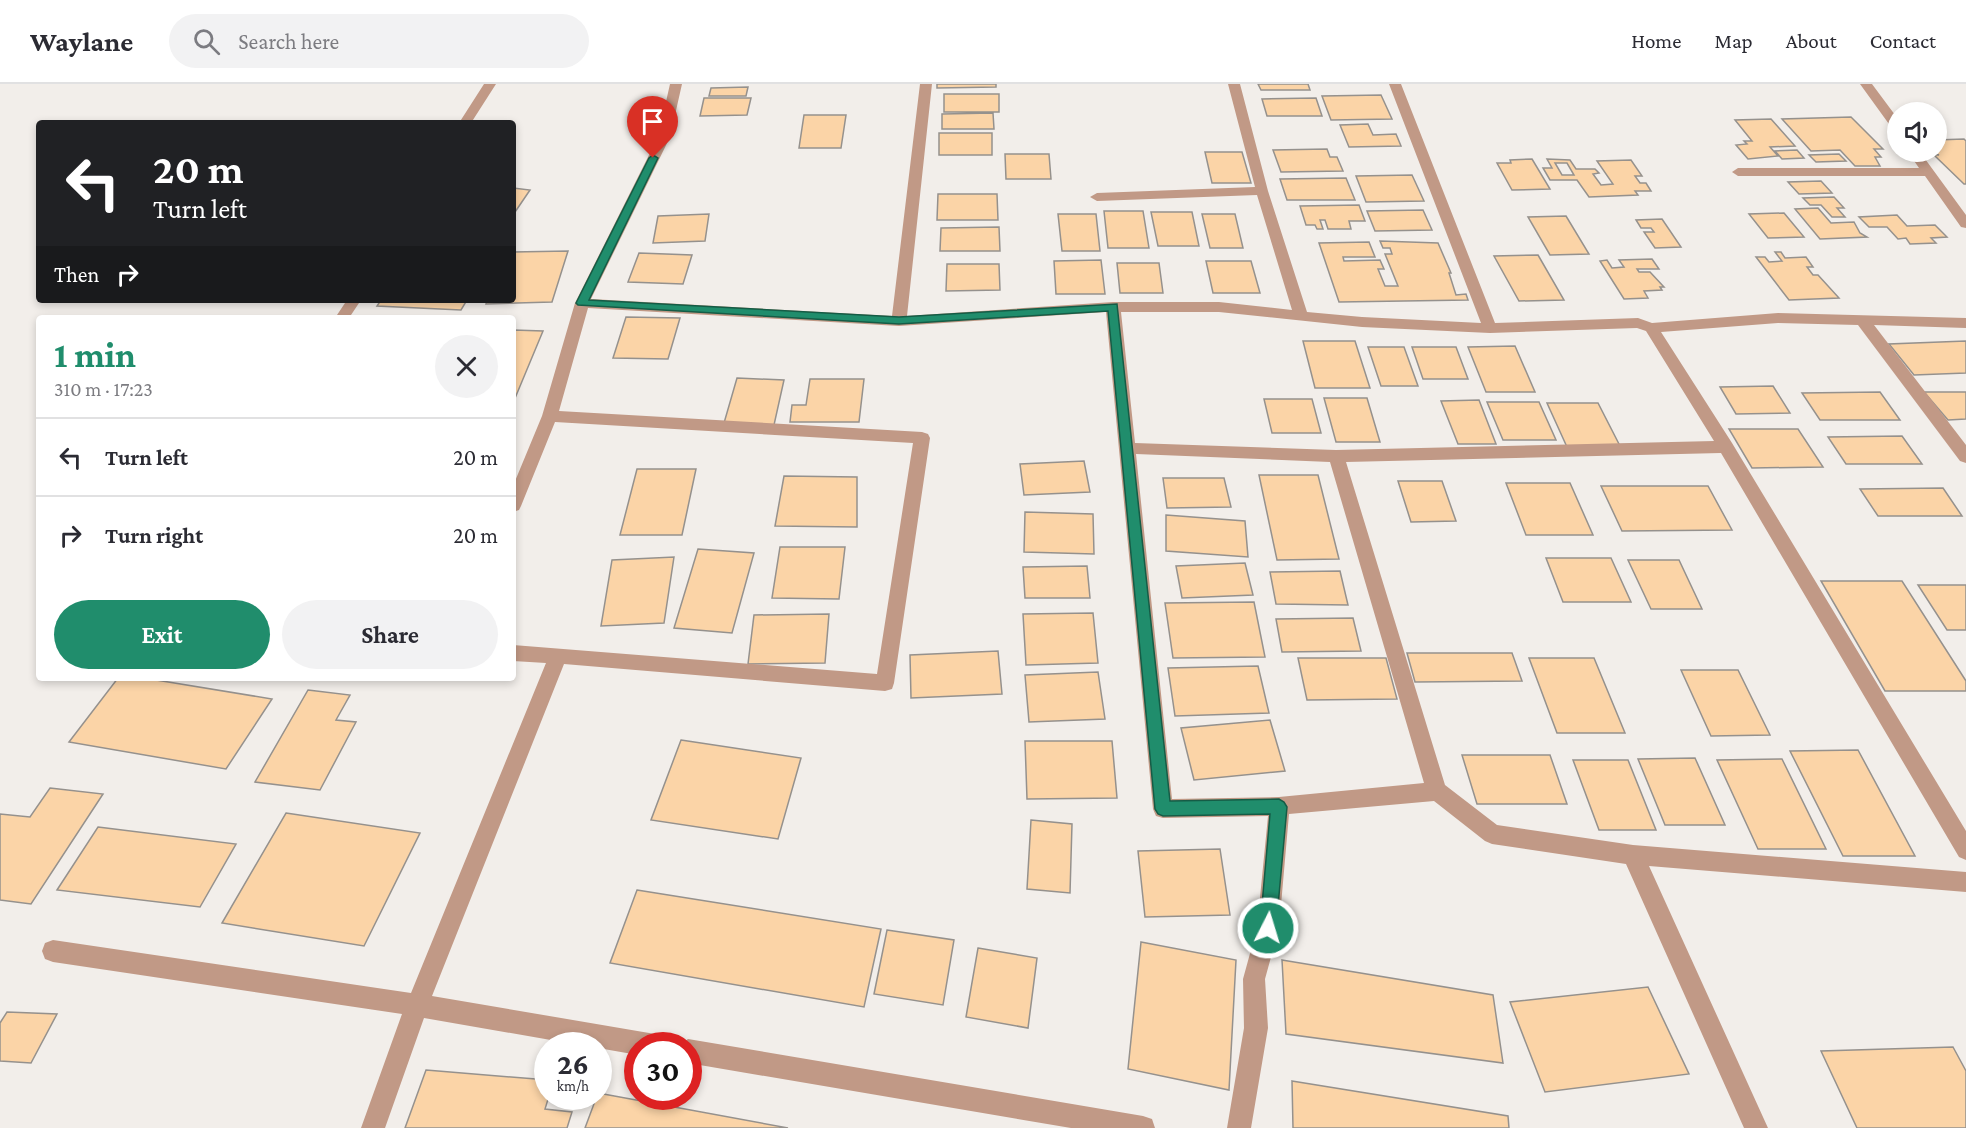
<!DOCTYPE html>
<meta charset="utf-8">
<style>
:root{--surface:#fff;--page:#f2f2f3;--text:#2b2b33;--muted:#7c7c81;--line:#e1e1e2;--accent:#208d6c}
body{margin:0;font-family:"Crimson Pro",serif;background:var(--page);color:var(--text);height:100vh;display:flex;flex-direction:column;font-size:22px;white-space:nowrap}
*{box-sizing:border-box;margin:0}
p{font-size:20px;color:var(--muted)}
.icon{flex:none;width:33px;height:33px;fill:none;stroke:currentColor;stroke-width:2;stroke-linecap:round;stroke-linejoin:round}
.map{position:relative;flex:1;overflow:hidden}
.side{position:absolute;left:36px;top:231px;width:480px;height:366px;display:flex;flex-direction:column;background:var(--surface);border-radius:6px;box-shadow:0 3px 9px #0003}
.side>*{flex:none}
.hud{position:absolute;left:36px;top:36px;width:480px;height:183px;border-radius:6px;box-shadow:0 3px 9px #0003;background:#202124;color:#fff;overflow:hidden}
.tools{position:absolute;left:1887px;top:18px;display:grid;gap:12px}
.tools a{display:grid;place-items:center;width:60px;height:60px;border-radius:50%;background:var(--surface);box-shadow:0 3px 9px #0003;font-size:30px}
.speed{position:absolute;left:534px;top:948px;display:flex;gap:12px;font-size:30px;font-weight:700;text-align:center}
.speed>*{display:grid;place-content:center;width:78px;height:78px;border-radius:50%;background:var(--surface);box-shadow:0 3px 9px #0003;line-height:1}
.speed small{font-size:15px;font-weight:400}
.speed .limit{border:9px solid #d22;background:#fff;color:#111}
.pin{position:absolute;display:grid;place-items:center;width:51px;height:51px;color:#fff;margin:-62px -26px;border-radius:50% 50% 50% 0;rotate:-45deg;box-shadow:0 0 6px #0007}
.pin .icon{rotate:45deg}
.me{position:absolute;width:66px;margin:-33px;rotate:5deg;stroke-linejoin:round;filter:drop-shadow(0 0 4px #0008)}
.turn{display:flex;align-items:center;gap:21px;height:126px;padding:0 18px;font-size:27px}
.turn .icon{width:78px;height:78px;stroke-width:2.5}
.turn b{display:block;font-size:42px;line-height:51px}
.then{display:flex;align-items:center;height:57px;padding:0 18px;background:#0003;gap:12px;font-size:22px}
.round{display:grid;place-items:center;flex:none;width:63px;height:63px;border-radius:32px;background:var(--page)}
.overview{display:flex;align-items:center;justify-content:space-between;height:102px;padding:0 18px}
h1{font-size:36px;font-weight:700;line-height:45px;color:var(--accent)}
.button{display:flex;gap:12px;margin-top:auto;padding:12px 18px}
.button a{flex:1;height:69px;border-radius:36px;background:var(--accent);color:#fff;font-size:24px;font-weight:700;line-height:69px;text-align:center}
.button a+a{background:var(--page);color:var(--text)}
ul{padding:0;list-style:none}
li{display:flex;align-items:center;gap:18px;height:78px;padding:0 18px;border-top:2px solid var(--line)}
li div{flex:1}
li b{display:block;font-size:22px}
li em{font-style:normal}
header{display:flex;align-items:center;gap:36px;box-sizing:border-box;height:84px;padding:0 30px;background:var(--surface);border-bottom:2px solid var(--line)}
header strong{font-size:28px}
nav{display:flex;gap:33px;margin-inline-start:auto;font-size:21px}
.search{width:420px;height:54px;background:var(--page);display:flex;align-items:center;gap:15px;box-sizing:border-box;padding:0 21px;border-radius:33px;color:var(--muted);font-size:22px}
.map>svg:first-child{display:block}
</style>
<header>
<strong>Waylane</strong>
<div class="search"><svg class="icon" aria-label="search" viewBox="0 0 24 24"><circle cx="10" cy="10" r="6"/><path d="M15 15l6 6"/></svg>Search here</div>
<nav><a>Home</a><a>Map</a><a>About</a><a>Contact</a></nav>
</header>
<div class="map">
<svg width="1966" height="1044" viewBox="0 0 1966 1044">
<rect width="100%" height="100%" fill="#f2eeea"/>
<path fill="#fbd4a7" stroke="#95918d" stroke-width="1.5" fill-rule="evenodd" d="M 937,0 L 996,0 L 996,3 L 937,4 Z
M 1258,0 L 1308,0 L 1310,6 L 1261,6 Z
M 748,3 L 746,12 L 709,12 L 711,4 Z
M 944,10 L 999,10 L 999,28 L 944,28 Z
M 1381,11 L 1392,35 L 1331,36 L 1322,12 Z
M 704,14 L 751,14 L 747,31 L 700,32 Z
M 1316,14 L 1322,32 L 1267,32 L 1262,15 Z
M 993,29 L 994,45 L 942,45 L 942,30 Z
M 804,31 L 846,31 L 841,64 L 799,64 Z
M 1851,33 L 1883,65 L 1874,65 L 1881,73 L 1875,73 L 1880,82 L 1855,82 L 1840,66 L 1811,67 L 1782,35 Z
M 1771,35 L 1795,62 L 1770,63 L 1778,72 L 1748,75 L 1736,61 L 1747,60 L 1744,57 L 1752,57 L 1735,36 Z
M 1368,40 L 1373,51 L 1396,50 L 1401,62 L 1349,63 L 1340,41 Z
M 939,49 L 992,49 L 992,71 L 939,71 Z
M 1964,55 L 1966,57 L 1966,100 L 1964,100 L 1934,71 L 1939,71 L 1930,68 L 1936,68 L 1936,56 Z
M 1327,65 L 1330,73 L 1337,73 L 1343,87 L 1281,88 L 1273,66 Z
M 1797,66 L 1804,74 L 1782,75 L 1775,67 Z
M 1205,68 L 1242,68 L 1251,99 L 1212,99 Z
M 1005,70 L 1049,70 L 1051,95 L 1006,95 Z
M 1839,70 L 1846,77 L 1816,78 L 1809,71 Z
M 1532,75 L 1550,105 L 1512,106 L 1497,79 L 1511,79 L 1510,76 Z
M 1547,75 L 1570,76 L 1576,85 L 1595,85 L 1599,89 L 1593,90 L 1601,101 L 1613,100 L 1597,77 L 1631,76 L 1642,92 L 1635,92 L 1640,99 L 1646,99 L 1651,107 L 1635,107 L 1638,111 L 1589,113 L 1577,96 L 1550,96 L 1543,84 L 1552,84 ZM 1555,79 L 1567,79 L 1574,91 L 1562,91 Z
M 1412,91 L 1424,117 L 1366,118 L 1356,92 Z
M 1346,94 L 1355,116 L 1287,116 L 1280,95 Z
M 1821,97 L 1832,109 L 1799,110 L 1788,98 Z
M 513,104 L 530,106 L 513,131 Z
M 938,110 L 997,110 L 998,136 L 937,136 Z
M 1834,113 L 1844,124 L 1837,124 L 1845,133 L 1832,133 L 1821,121 L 1810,121 L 1803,114 Z
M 1359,121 L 1365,137 L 1349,137 L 1351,145 L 1328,145 L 1325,136 L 1320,136 L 1323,145 L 1317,145 L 1315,141 L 1306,141 L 1300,122 Z
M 1818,124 L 1831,139 L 1854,138 L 1860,149 L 1867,153 L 1820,155 L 1795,125 Z
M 1423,126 L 1432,146 L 1375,147 L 1367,127 Z
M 1104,127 L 1143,127 L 1149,164 L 1108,164 Z
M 1151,128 L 1192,128 L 1199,162 L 1158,162 Z
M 1784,129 L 1804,153 L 1768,154 L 1749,130 Z
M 709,130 L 705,157 L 653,159 L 658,132 Z
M 1058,130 L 1096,130 L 1100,167 L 1062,167 Z
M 1202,130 L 1235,130 L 1243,164 L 1210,164 Z
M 1897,131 L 1907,142 L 1935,141 L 1947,153 L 1931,154 L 1936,159 L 1910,160 L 1906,154 L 1898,155 L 1887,143 L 1869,143 L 1859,133 Z
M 1566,132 L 1589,170 L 1550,171 L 1528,133 Z
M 1662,135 L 1681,163 L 1655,164 L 1644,148 L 1654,148 L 1651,144 L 1641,144 L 1636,136 Z
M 999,143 L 1000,167 L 940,167 L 941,144 Z
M 1380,157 L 1438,159 L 1451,189 L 1449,189 L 1456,211 L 1466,210 L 1468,216 L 1339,218 L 1319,159 L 1369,158 L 1375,173 L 1343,173 L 1344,177 L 1380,176 L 1384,185 L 1378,185 L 1385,202 L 1398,202 L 1385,170 L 1392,170 L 1390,164 L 1383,164 Z
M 568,167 L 552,218 L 486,220 L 487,216 L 513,216 L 513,168 Z
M 1775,168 L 1781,168 L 1785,174 L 1806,173 L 1813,183 L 1807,183 L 1813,191 L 1818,191 L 1839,214 L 1789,216 L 1756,173 L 1765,173 L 1769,178 L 1782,177 Z
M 639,169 L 692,171 L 683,200 L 628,198 Z
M 1538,171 L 1564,216 L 1519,217 L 1494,172 Z
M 1652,175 L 1659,185 L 1637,185 L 1639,188 L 1650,188 L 1664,203 L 1660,203 L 1662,206 L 1644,207 L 1648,214 L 1624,215 L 1600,177 L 1607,176 L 1612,184 L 1624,183 L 1619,176 Z
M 1101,176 L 1105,210 L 1056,210 L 1054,177 Z
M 1206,177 L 1251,177 L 1260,209 L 1213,209 Z
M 1117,179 L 1159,179 L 1163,209 L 1120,209 Z
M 947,180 L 999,180 L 1000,206 L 946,207 Z
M 381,216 L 467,216 L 461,226 L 377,222 Z
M 626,233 L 680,234 L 668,275 L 613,274 Z
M 513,246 L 543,247 L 513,319 Z
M 1303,257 L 1355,257 L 1370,304 L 1315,304 Z
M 1966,257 L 1966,289 L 1914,291 L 1889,260 Z
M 1515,262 L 1535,308 L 1486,308 L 1468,263 Z
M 1368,263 L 1404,263 L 1418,302 L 1381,302 Z
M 1412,263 L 1456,263 L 1468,295 L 1423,295 Z
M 737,294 L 784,296 L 774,341 L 724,339 Z
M 810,295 L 864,295 L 859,338 L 790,338 L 792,321 L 806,321 Z
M 1773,302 L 1790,329 L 1736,330 L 1720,303 Z
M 1880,308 L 1900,336 L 1820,336 L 1802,309 Z
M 1924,308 L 1966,308 L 1966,335 L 1948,336 Z
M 1324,314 L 1367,314 L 1380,358 L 1336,358 Z
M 1264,315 L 1312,315 L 1321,349 L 1272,349 Z
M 1479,316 L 1496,360 L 1458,360 L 1441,317 Z
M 1487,318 L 1539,318 L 1556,356 L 1503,356 Z
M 1547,319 L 1598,319 L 1620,362 L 1567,363 Z
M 1729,345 L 1798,345 L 1823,383 L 1752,384 Z
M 1902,352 L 1922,380 L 1846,380 L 1828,353 Z
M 1084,377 L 1090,408 L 1024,411 L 1020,380 Z
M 637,385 L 696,385 L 682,451 L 620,451 Z
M 1259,391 L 1318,391 L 1339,475 L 1277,476 Z
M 784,392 L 857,393 L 857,443 L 775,442 Z
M 1163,394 L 1224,394 L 1231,423 L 1167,424 Z
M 1398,397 L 1442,397 L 1456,437 L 1411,438 Z
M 1506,399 L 1570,399 L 1593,451 L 1526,451 Z
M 1601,402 L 1708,402 L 1732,446 L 1622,447 Z
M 1943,404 L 1962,432 L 1878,432 L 1860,405 Z
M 1025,428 L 1093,430 L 1094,470 L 1024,468 Z
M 1166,431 L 1245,437 L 1248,473 L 1166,467 Z
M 780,463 L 845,463 L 839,515 L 772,514 Z
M 698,465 L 754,469 L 732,549 L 674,544 Z
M 674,473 L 664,539 L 601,542 L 612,476 Z
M 1546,474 L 1611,474 L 1631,518 L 1563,518 Z
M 1628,476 L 1679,476 L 1702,525 L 1651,525 Z
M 1245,479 L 1253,511 L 1182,514 L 1176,482 Z
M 1087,482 L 1090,514 L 1025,514 L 1023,483 Z
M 1340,487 L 1348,521 L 1276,520 L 1270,488 Z
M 1821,497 L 1902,497 L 1966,597 L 1966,607 L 1885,607 Z
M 1918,501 L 1966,501 L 1966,546 L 1947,546 Z
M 1254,518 L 1265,573 L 1173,574 L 1165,519 Z
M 1093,529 L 1098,579 L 1026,581 L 1023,530 Z
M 829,530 L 825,579 L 748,580 L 754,531 Z
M 1353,534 L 1361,567 L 1282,568 L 1276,535 Z
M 998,567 L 1002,610 L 911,614 L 910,571 Z
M 1407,569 L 1512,569 L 1522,597 L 1415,598 Z
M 1298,574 L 1386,574 L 1397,615 L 1307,616 Z
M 1529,574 L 1594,574 L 1625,649 L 1557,649 Z
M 1258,582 L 1269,629 L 1175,632 L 1168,584 Z
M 1681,586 L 1738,586 L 1770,651 L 1711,652 Z
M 1098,588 L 1105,635 L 1029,638 L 1025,591 Z
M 118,594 L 144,594 L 272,615 L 226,685 L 69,658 Z
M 308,606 L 350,611 L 336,636 L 356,638 L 320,706 L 255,698 Z
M 1270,636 L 1285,687 L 1194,696 L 1181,644 Z
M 681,656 L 801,674 L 778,755 L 651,736 Z
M 1025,657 L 1112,657 L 1117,714 L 1027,715 Z
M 1858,666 L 1915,772 L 1843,772 L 1790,667 Z
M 1462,671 L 1550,671 L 1567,720 L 1477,720 Z
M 1695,674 L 1725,741 L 1665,741 L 1638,675 Z
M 1782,675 L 1826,765 L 1758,765 L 1717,676 Z
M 1573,676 L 1628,676 L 1656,746 L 1599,746 Z
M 50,704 L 103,710 L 31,820 L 0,816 L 0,730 L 30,733 Z
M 286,729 L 420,749 L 364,862 L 222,839 Z
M 1031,736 L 1072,740 L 1070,809 L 1027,805 Z
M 98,743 L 236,760 L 200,823 L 57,806 Z
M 1220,765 L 1230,831 L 1145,833 L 1138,767 Z
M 637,806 L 881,845 L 864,923 L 610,879 Z
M 887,846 L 954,856 L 943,921 L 874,910 Z
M 1141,858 L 1236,876 L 1229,1006 L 1128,985 Z
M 978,864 L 1037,874 L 1028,944 L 966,933 Z
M 1282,876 L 1493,911 L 1503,979 L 1286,950 Z
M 1648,903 L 1689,990 L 1545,1008 L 1510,918 Z
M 7,928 L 57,930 L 31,979 L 0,977 L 0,939 Z
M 1953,963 L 1966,987 L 1966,1044 L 1857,1044 L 1821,967 Z
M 426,986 L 548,996 L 549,1012 L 545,1025 L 572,1028 L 567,1044 L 405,1044 Z
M 1292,997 L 1508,1032 L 1509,1044 L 1293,1044 Z
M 598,1009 L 788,1044 L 585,1044 Z"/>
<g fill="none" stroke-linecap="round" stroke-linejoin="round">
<path fill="#c19986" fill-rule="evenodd" d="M 484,0 L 496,0 L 471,39 L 459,39 Z
M 670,0 L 682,0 L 670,53 L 591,215 L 892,232 L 920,0 L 932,0 L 907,232 L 1113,218 L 1219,218 L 1292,226 L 1257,111 L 1097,117 L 1090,113 L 1097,109 L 1255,103 L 1228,0 L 1240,0 L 1268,107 L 1307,228 L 1362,233 L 1481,239 L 1389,0 L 1401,0 L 1495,239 L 1638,234 L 1652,239 L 1778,229 L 1966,234 L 1966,244 L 1874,241 L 1966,361 L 1966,379 L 1960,377 L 1858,241 L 1778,239 L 1661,248 L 1732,359 L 1966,747 L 1966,776 L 1959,773 L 1721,369 L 1346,378 L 1445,701 L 1497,741 L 1633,761 L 1966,788 L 1966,808 L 1649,782 L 1768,1044 L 1744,1044 L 1626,780 L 1492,760 L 1485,757 L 1434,717 L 1289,730 L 1279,844 L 1265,895 L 1268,944 L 1251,1044 L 1227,1044 L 1244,944 L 1243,895 L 1257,844 L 1268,732 L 1163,734 L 1156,732 L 1153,725 L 1106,228 L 899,242 L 588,224 L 559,327 L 922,348 L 928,350 L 930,354 L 894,599 L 892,605 L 885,607 L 564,580 L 432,912 L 655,950 L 663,954 L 666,962 L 638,962 L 638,971 L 598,964 L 598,962 L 585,962 L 424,934 L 385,1044 L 361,1044 L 402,930 L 53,878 L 45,875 L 42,867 L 45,859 L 53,856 L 411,909 L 546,579 L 513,577 L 513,561 L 877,590 L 913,359 L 555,338 L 521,422 L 519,426 L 513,428 L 513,402 L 542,332 L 575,219 L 658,53 ZM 1121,228 L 1219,228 L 1362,243 L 1490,249 L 1637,244 L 1646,247 L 1714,357 L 1336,366 L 1135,359 ZM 1136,370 L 1330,378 L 1424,699 L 1279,713 L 1172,715 Z
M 1860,0 L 1872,0 L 1898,35 L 1898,48 L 1894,47 Z
M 1908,68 L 1920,68 L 1966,131 L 1966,144 L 1961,143 L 1925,92 L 1738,92 L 1732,88 L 1738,84 L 1919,84 Z
M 347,216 L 361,216 L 349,234 L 335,234 Z
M 688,955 L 1143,1032 L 1152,1035 L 1155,1044 L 1071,1044 L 688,979 L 688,962 L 679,962 Z"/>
</g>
<path fill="#208d6c" stroke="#155c46" stroke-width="1.5" d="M 653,71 L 658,74 L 589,216 L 899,233 L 1117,220 L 1170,717 L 1279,715 L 1284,718 L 1287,723 L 1276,844 L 1274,850 L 1268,853 L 1262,850 L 1260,844 L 1270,730 L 1163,732 L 1158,730 L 1155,725 L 1108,227 L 899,240 L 578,221 L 576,219 L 649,74 Z"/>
</svg>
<div class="tools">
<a><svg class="icon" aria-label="sound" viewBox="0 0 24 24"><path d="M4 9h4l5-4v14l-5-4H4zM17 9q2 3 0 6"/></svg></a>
</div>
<div class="speed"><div>26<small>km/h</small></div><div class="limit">30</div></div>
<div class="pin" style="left:653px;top:74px;background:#d93025"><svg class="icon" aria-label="arrive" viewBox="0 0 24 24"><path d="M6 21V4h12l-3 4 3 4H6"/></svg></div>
<svg class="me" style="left:1268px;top:844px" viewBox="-20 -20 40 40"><circle r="17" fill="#208d6c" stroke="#fff" stroke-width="3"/><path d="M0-11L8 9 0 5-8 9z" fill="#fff"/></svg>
<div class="hud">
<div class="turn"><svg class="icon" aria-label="left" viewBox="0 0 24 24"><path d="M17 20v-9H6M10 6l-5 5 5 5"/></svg><div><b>20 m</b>Turn left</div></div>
<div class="then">Then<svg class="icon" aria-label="right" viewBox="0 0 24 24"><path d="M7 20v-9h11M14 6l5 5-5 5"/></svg></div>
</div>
<section class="side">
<div class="overview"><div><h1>1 min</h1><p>310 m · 17:23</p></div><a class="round"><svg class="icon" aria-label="close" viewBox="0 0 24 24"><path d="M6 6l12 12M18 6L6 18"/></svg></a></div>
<ul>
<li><svg class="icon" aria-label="left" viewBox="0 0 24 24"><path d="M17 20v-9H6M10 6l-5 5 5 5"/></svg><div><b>Turn left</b></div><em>20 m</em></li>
<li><svg class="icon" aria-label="right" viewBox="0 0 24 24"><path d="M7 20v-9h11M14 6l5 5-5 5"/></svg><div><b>Turn right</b></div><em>20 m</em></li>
</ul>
<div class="button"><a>Exit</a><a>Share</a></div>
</section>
</div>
